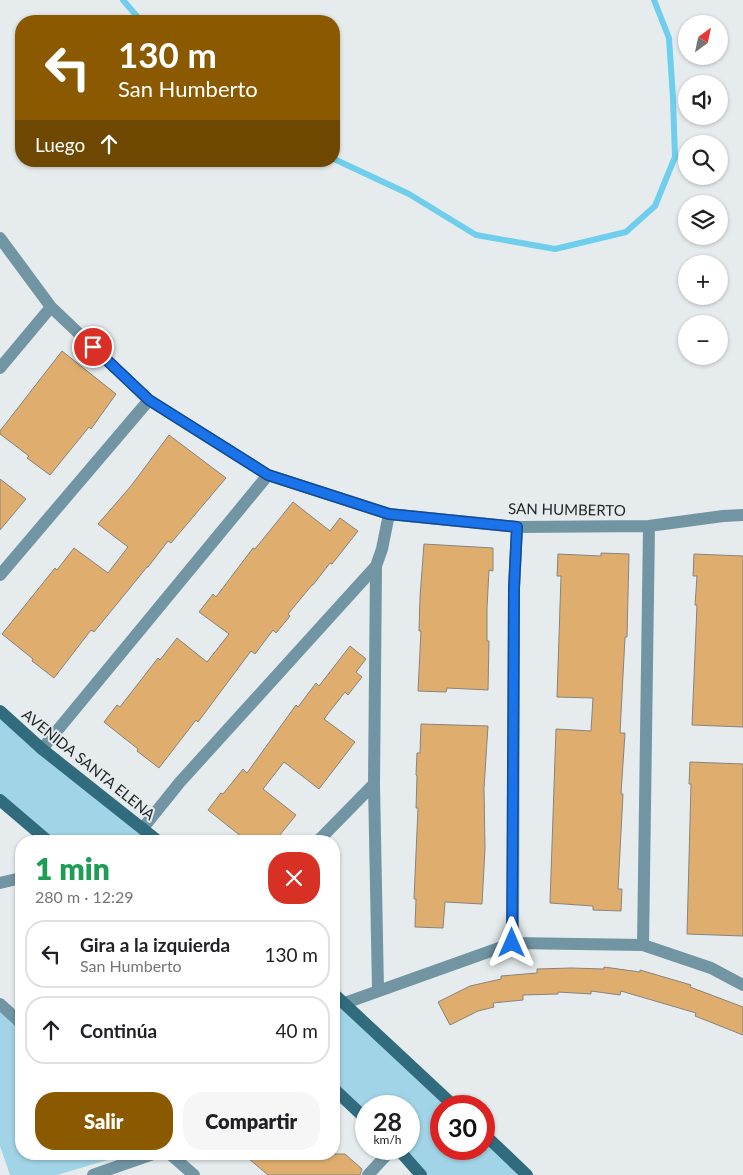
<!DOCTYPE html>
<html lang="es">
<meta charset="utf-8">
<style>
:root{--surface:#fff;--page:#f6f6f6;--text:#202124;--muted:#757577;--line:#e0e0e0;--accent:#8a5900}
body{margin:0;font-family:Lato,sans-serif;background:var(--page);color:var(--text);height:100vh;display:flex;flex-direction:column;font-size:19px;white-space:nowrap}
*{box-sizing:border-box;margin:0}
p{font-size:16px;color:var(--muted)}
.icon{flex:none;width:28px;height:28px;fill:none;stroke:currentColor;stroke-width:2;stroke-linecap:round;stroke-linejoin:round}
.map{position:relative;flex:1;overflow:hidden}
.drawer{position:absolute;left:15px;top:835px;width:325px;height:325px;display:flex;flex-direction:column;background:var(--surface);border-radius:20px;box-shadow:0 1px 4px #0004}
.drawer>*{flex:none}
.top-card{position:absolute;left:15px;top:15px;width:325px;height:152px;border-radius:20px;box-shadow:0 1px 4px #0004;background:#8a5900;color:#fff;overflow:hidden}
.needle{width:32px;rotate:33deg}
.tools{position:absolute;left:678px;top:15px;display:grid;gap:10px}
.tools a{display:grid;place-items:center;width:50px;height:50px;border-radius:50%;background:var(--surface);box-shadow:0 1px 4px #0004;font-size:25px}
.speed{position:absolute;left:355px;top:1095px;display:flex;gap:10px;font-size:25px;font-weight:700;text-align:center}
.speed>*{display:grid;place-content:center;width:65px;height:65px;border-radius:50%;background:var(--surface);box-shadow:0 1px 4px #0004;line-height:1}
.speed small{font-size:12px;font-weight:400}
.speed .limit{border:8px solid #d22;background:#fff;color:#111}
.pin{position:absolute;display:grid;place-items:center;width:42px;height:42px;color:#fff;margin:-21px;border:2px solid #fff;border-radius:50%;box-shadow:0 1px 5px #0007}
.me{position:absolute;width:55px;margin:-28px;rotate:0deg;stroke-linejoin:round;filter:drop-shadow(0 0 4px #0008)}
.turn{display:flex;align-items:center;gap:18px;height:105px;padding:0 20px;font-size:22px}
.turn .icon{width:65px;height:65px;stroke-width:2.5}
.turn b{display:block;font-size:35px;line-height:42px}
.then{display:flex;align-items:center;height:48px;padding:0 20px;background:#0003;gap:10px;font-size:19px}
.round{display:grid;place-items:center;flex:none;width:52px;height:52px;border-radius:20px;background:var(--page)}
.headline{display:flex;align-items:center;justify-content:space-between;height:85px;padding:0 20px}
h1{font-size:30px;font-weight:800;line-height:38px;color:#1e9e55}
.primary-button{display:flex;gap:10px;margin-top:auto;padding:10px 20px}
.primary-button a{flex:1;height:58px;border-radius:20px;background:var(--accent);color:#fff;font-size:20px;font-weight:800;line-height:58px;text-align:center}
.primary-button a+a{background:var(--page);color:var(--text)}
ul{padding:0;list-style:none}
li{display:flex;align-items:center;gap:15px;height:68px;margin:0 10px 8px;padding:0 10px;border:2px solid var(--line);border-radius:20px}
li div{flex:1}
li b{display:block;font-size:19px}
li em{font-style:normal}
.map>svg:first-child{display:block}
</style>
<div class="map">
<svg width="743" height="1175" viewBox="0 0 743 1175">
<rect width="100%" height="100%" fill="#e6ecee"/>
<path fill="#a0d4e6" d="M 0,711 L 158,841 L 48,841 L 0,800 Z
M 334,994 L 454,1106 L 441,1106 L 441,1149 L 484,1149 L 484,1134 L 527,1175 L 421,1175 L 398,1149 L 409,1149 L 409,1106 L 366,1106 L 366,1119 L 334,1089 Z
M 0,1011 L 21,1029 L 21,1154 L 128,1154 L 57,1175 L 10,1175 L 0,1146 Z"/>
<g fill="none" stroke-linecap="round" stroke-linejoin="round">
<path stroke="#6eceeb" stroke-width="6" d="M 123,0 L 141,21
M 334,159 L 409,194 L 476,235 L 555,249 L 626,232 L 655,206 L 675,157 L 673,98 L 669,38 L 654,0"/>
</g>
<path fill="#dfae6f" stroke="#87837f" d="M 62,351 L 116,394 L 91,429 L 89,427 L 50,475 L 27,458 L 29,456 L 0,434 L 0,431 Z
M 169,435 L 226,478 L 171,543 L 168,541 L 148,567 L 147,567 L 94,632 L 91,630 L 54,678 L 32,661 L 33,659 L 2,634 L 55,568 L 57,570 L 74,548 L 108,573 L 128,547 L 98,524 L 131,486 Z
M 0,479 L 26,499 L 0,530 Z
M 293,502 L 330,531 L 340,518 L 358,531 L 332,564 L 330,563 L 313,585 L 312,585 L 288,614 L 290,616 L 276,633 L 273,630 L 255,654 L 251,651 L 198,722 L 196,720 L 159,768 L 137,751 L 138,749 L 104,722 L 117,705 L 120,707 L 158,658 L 160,660 L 177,638 L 207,662 L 229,634 L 199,612 L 213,594 L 216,597 L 253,548 L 255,549 Z
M 424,544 L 493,548 L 493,571 L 489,570 L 487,608 L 487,641 L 489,641 L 488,690 L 447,688 L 446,692 L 418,691 L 421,631 L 419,631 L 420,597 Z
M 601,553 L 629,554 L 627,637 L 625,637 L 620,733 L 625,733 L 621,794 L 623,794 L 618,889 L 622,889 L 621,911 L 593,910 L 593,906 L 550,903 L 556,729 L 591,731 L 593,698 L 557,697 L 561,576 L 557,576 L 558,554 L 601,556 Z
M 694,554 L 743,556 L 743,727 L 692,725 L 697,605 L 695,605 L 697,576 L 693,576 Z
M 350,646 L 366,659 L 356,672 L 362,677 L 348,695 L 345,692 L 324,719 L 355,742 L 319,789 L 284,762 L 263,789 L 296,815 L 275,841 L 247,841 L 208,810 L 221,793 L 223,794 L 243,769 L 247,773 L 296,705 L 298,707 L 316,683 L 319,686 Z
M 421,724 L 488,726 L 484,788 L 485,849 L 482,904 L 445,902 L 443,928 L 415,927 L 416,899 L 414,899 L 418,808 L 416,808 L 417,776 L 416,775 L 417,753 L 420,753 Z
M 690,762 L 743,764 L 743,936 L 687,934 L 691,784 L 689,784 Z
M 604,967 L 640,972 L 640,970 L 691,985 L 690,987 L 743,1007 L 743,1035 L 695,1016 L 696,1013 L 621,991 L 620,995 L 591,991 L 591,994 L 558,992 L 558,994 L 523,995 L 523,1000 L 493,1003 L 494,1007 L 478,1011 L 450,1025 L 438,1002 L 470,986 L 501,979 L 501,976 L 537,973 L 537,969 L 571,968 L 604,969 Z
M 243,1154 L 345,1154 L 362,1169 L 360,1175 L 268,1175 Z"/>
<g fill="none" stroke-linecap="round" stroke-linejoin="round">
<path stroke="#7195a2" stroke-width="12" d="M 0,238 L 51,307 L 149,400 L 268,475 L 389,514 L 517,527 L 649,526 L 723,516 L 743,515
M 0,368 L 51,307
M 376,566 L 374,784 L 378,990
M 0,575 L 149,400
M 42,749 L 268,475
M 143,828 L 180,782 L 376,566 L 382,549 L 389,514
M 318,841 L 374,784
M 0,883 L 21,878
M 513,943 L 514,588 L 517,527
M 643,945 L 649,526
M 345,1003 L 513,943 L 643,945 L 711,968 L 743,985
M 0,1004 L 21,1023
M 170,1154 L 194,1175
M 93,1175 L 153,1154
M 368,1175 L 392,1149"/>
<path stroke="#316c7e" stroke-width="12" d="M 0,711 L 42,749 L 158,841
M 0,800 L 48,841
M 334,994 L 454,1106
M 334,1089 L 366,1119
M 484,1134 L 527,1175
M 398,1149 L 421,1175"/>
</g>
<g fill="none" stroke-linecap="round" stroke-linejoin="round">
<defs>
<path id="route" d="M 93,347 L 149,400 L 268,475 L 389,514 L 517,527 L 514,588 L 512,943"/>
</defs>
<use href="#route" stroke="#114b97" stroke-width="12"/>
<use href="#route" stroke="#1a73e8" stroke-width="9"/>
</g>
<g text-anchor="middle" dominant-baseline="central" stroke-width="4" stroke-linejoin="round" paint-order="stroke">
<g font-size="15" fill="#232627" stroke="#e6ecee">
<text transform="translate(567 509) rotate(1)">SAN HUMBERTO</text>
<text transform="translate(89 764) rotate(39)">AVENIDA SANTA ELENA</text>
</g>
</g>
</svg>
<div class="tools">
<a><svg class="needle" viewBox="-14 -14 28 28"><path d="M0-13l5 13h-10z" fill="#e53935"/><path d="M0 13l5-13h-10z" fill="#757577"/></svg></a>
<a><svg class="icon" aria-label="sound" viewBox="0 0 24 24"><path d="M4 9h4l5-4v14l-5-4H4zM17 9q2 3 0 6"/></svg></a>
<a><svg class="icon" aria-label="search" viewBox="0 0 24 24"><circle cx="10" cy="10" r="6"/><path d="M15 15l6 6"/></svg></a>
<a><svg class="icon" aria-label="layers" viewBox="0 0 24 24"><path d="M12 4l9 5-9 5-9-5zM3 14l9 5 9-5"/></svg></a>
<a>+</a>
<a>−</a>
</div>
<div class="speed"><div>28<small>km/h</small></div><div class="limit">30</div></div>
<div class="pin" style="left:93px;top:347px;background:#d93025"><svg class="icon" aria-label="arrive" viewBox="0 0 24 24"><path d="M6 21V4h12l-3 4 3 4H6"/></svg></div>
<svg class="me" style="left:512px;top:943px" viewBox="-20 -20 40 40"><path d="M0-17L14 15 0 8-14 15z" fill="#1a73e8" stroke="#fff" stroke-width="4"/></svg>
<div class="top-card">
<div class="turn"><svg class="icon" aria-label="left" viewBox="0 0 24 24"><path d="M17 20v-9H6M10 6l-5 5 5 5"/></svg><div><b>130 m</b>San Humberto</div></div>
<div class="then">Luego<svg class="icon" aria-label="ahead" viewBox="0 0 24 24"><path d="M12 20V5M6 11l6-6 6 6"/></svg></div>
</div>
<section class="drawer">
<div class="headline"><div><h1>1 min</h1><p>280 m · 12:29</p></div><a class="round" style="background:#d93025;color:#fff"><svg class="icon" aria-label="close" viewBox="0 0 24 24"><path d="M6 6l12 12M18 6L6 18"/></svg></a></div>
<ul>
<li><svg class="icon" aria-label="left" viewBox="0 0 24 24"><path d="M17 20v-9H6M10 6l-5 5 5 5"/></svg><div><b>Gira a la izquierda</b><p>San Humberto</p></div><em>130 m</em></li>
<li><svg class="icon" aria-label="ahead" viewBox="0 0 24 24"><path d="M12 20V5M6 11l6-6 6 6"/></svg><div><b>Continúa</b></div><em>40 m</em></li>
</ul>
<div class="primary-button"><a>Salir</a><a>Compartir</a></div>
</section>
</div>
